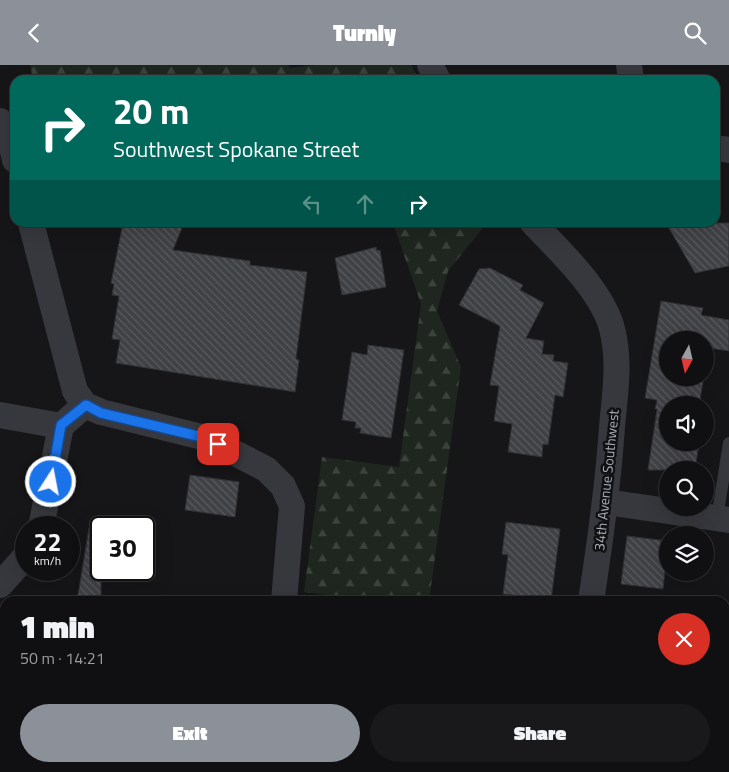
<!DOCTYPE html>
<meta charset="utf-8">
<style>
:root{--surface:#101012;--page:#19191b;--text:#f1f3f6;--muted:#9c9d9f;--line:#303032;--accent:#8c9099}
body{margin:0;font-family:"Titillium Web",sans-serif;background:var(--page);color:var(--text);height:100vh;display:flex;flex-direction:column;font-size:19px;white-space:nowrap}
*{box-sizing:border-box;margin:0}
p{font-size:16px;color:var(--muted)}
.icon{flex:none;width:28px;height:28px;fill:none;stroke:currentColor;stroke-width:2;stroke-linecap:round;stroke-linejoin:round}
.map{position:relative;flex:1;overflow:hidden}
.details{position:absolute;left:0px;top:531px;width:730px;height:176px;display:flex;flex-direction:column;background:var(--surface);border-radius:15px 15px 0 0;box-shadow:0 5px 20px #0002,0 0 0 1px var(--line)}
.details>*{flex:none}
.hud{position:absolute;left:10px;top:10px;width:710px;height:152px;border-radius:15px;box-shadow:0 5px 20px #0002,0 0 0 1px var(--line);background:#00695c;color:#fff;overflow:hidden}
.needle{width:32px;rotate:188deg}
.tools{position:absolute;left:659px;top:266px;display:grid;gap:10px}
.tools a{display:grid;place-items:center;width:55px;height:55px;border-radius:50%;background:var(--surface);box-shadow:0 5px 20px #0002,0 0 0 1px var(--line);font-size:25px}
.speed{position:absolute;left:15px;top:451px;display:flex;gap:10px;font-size:25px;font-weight:700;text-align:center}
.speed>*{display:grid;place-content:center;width:65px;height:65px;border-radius:50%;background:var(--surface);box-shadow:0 5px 20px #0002,0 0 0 1px var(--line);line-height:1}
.speed small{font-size:12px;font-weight:400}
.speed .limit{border:2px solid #111;border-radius:8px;background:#fff;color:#111}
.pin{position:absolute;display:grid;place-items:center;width:42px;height:42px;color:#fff;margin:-21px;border-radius:10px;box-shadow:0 2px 8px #0006}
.me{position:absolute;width:55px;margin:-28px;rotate:11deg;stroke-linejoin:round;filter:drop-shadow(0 0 4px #0008)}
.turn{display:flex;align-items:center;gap:18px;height:105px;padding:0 20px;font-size:22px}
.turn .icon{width:65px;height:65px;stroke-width:2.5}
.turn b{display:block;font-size:35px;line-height:42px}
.lanes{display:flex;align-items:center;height:48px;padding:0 20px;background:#0003;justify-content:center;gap:25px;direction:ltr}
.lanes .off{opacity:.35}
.round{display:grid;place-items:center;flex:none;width:52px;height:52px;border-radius:26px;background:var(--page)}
.headline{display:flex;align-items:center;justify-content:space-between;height:85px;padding:0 20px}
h1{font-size:30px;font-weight:800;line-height:38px}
.button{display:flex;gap:10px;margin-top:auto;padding:10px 20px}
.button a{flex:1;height:58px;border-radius:30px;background:var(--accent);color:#fff;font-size:20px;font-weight:800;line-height:58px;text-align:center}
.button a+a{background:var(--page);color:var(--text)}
header{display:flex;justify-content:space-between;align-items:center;height:65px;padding:0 20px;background:var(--accent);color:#fff;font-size:22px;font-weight:800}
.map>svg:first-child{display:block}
</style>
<header><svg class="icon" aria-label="back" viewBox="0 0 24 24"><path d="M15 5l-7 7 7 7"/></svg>Turnly<svg class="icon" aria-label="search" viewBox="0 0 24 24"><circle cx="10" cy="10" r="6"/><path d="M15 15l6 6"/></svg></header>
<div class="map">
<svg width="729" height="707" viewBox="0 0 729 707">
<defs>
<pattern id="forest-firs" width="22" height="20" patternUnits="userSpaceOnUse" patternTransform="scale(1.25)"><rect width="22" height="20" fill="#1e261f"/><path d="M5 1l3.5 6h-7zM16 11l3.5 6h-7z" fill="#3c433d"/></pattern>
<pattern id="building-back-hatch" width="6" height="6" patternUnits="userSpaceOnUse" patternTransform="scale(1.25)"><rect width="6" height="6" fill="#404145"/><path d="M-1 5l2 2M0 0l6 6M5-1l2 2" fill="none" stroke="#595a5e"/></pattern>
</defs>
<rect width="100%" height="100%" fill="#161618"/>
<path fill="url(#forest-firs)" d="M 30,0 L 288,0 L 290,3 L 315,0 L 411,0 L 419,15 L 33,15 Z
M 393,158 L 487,158 L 448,206 L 437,246 L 461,302 L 429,536 L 372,536 L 304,527 L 322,392 L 399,402 L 421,239 Z"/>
<path fill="url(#building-back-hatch)" stroke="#303034" d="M 123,158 L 184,158 L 173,185 L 250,196 L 250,200 L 307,207 L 296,294 L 299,295 L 295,327 L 116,298 L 120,275 L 112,274 L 119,231 L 112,230 L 114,219 L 111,218 Z
M 666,158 L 729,158 L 729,201 L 695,208 Z
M 376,182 L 377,186 L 380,185 L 386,222 L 342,230 L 335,193 Z
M 490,203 L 523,220 L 520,225 L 544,238 L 526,273 L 544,276 L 542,289 L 554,290 L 553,296 L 568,298 L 563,332 L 555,330 L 548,380 L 543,379 L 542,392 L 508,387 L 512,359 L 494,356 L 499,321 L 490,320 L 500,261 L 459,240 L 479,204 Z
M 661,236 L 703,243 L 701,250 L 729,255 L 729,286 L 709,283 L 705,306 L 705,275 L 668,275 L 668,312 L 704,312 L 699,340 L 668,340 L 668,378 L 699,378 L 695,405 L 648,405 L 657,344 L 655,344 L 657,335 L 645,333 Z
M 368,280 L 404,285 L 391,373 L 360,368 L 361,363 L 355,363 L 356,357 L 342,355 L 352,287 L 367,290 Z
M 190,410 L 239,417 L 235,452 L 185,445 Z
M 506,457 L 560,464 L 551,536 L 519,536 L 520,531 L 503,529 L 508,490 L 502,489 Z
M 89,463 L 101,464 L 101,536 L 77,536 Z
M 627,471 L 668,476 L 663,524 L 621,519 Z"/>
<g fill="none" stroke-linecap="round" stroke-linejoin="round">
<path stroke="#37383d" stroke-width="12" d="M 717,453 L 729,378"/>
<path stroke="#37383d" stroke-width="26" d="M 430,0 L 438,15
M 629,0 L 631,15
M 0,56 L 9,69 L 15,95
M 715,83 L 729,85
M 31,158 L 75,326 L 85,340 L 101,347 L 206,373 L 266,404 L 283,421 L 292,441 L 284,536
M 533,158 C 559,185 599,223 611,260 C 621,295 615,327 612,362 C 608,421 600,478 591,536
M 0,350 L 61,361
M 606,437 L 729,455
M 41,462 L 61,361 L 85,340
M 0,520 L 26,491
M 264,707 L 265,702
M 564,707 L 565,702"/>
</g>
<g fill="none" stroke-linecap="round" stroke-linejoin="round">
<defs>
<path id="route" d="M 51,417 L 61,360 L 86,340 L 101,348 L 206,373 L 218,379"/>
</defs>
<use href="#route" stroke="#114b97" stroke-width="12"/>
<use href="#route" stroke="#1a73e8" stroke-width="9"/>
</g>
<g text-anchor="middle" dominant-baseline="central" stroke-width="5" stroke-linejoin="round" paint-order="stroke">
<g font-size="14" fill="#a8adb8" stroke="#111113">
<text transform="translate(606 415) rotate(-84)">34th Avenue Southwest</text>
</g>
</g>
</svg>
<div class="tools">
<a><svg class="needle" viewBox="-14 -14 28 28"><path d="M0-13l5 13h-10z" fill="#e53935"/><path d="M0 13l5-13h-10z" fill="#9c9d9f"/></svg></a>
<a><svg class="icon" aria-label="sound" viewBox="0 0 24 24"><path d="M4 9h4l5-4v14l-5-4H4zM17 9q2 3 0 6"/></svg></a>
<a><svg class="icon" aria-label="search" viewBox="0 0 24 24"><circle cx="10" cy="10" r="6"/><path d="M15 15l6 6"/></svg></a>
<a><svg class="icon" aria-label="layers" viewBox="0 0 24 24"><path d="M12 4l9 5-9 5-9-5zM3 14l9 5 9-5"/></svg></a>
</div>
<div class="speed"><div>22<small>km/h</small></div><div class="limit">30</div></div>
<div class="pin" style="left:218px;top:379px;background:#d93025"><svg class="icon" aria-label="arrive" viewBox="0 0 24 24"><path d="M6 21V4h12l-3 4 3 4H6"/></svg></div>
<svg class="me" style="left:51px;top:417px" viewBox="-20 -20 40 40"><circle r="17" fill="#1a73e8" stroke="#fff" stroke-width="3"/><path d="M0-11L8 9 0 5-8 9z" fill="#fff"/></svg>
<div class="hud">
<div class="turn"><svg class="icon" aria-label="right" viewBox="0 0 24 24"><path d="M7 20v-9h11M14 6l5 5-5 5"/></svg><div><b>20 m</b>Southwest Spokane Street</div></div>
<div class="lanes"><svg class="icon off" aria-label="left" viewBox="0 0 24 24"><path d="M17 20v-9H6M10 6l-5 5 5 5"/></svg><svg class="icon off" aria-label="ahead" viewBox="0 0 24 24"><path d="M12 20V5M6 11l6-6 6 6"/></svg><svg class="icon" aria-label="right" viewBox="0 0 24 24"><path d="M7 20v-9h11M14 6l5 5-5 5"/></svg></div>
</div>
<section class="details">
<div class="headline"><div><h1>1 min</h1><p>50 m · 14:21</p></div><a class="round" style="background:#d93025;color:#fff"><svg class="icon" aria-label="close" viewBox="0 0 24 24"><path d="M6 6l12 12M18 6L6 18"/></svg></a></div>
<div class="button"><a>Exit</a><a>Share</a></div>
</section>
</div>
